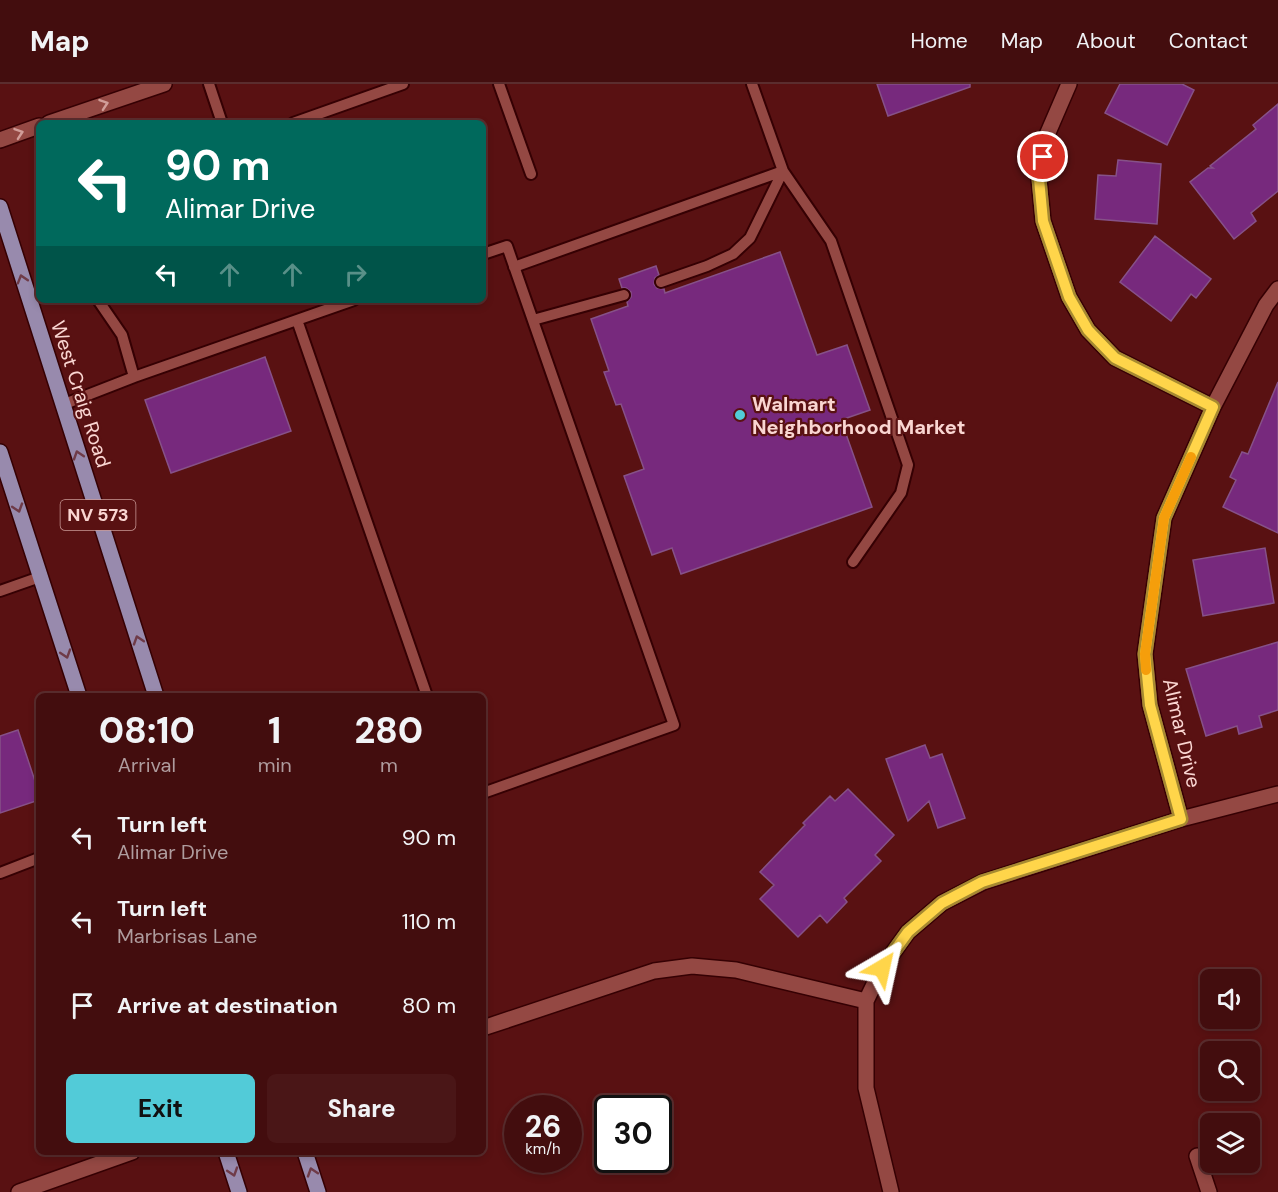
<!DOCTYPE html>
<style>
:root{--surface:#430d0e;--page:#4a1617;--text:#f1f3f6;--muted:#af9c9e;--line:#5b2d2e;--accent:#52cbd8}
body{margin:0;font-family:"DM Sans",sans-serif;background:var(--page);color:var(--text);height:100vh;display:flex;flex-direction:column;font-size:22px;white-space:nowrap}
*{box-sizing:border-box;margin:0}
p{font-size:20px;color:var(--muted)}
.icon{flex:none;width:33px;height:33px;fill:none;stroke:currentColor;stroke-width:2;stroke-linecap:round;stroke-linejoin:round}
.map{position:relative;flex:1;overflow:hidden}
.sheet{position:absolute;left:36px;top:609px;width:450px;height:462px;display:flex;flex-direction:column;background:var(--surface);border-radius:9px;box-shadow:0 3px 9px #0003,0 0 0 2px var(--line)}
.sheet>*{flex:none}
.banner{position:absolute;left:36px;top:36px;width:450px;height:183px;border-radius:9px;box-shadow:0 3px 9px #0003,0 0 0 2px var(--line);background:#00695c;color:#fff;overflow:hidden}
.fabs{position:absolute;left:1200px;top:885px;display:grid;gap:12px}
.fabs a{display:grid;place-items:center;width:60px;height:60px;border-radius:9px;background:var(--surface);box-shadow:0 3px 9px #0003,0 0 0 2px var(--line);font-size:30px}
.speed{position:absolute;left:504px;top:1011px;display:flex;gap:12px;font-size:30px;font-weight:700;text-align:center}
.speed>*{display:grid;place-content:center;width:78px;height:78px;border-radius:50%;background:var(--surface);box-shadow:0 3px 9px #0003,0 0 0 2px var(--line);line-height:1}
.speed small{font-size:15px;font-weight:400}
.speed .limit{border:3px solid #111;border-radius:9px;background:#fff;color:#111}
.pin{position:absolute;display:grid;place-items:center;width:51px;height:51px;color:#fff;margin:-26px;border:3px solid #fff;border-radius:50%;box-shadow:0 2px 6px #0007}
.me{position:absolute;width:66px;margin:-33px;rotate:36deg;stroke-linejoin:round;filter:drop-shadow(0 0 4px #0008)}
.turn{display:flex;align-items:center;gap:21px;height:126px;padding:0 30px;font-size:27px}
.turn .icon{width:78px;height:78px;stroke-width:2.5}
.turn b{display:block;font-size:42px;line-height:51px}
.lanes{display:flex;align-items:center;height:57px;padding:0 30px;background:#0003;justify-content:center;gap:30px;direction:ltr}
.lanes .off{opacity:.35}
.eta{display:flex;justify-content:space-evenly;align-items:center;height:102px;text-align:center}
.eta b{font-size:36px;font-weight:800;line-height:42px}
.button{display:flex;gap:12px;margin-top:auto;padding:12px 30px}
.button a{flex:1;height:69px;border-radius:9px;background:var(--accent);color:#111;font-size:24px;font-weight:800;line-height:69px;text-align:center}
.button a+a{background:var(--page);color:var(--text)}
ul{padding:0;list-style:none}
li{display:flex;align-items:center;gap:18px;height:84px;padding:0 30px}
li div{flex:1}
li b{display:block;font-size:22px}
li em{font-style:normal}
header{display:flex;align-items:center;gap:36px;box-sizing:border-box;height:84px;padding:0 30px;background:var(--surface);border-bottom:2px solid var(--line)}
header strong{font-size:28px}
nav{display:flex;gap:33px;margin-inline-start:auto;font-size:21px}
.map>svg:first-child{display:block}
</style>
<header>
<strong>Map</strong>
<nav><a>Home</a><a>Map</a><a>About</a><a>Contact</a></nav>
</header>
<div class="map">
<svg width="1278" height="1108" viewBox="0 0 1278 1108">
<rect width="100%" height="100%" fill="#591112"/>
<path fill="#77297d" stroke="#865188" stroke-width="1.5" d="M 877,0 L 970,0 L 970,3 L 888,32 Z
M 1120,0 L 1182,0 L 1194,6 L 1167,61 L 1105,29 Z
M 1278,20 L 1278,107 L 1251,129 L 1256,137 L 1234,155 L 1190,98 L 1208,84 L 1213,84 L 1210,82 L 1256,45 L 1253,41 Z
M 1118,76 L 1161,80 L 1157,140 L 1095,135 L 1098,91 L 1116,92 Z
M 1155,152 L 1211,195 L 1196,214 L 1191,210 L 1171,237 L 1120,198 Z
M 780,168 L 817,271 L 847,261 L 870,326 L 841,336 L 872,423 L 681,490 L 672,464 L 652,471 L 624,392 L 644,385 L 621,320 L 616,321 L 604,288 L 609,287 L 591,235 L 628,222 L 627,218 L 631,213 L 631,208 L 626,204 L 622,204 L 619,195 L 656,182 L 659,191 L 655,194 L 654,200 L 657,204 L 664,205 L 665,209 Z
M 265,273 L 291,347 L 171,389 L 145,316 Z
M 1278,298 L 1278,449 L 1223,423 L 1236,396 L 1230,393 L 1242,368 L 1248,370 Z
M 1265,464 L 1274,519 L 1203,532 L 1193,476 Z
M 1278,558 L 1278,626 L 1259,632 L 1262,643 L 1239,650 L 1237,642 L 1206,652 L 1186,585 Z
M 18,646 L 39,709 L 39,716 L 0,729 L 0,652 Z
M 925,661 L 930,674 L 942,670 L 965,734 L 938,744 L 929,717 L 908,737 L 886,675 Z
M 848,705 L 894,751 L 875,771 L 881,777 L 844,814 L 847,818 L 827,839 L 820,831 L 798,853 L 760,815 L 774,801 L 760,788 L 805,741 L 803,739 L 830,712 L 835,717 Z"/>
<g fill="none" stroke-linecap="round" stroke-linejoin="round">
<defs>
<path id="lane" d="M 209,0 L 222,39
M 499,0 L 531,90
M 293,39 L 403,0
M 483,170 L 507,162 L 674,641 L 483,709
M 514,183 L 783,87 L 752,0
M 661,198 L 707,182 L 733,170 L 750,154 L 783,87 L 831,157 L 908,381 L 901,409 L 853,478
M 98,216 L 122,251 L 134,293
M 297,236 L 427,612
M 533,236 L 624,211
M 62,321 L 134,293 L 354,216
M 0,507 L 40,493
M 0,789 L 39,774"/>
<path id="street" d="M 1069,0 L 1047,51 L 1039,95 L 1043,137 L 1069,213 L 1088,246 L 1115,274 L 1213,323
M 1181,735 L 1150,621 L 1145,570 L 1164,434 L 1213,323 L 1266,221 L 1278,205
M 483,944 L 654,887 L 692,882 L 736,886 L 866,917
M 1197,1072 L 1209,1108
M 19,1108 L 132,1068
M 891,1108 L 866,1004 L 866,917 L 882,884 L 908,848 L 942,819 L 983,798 L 1181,735 L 1278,710"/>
<path id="secondary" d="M 49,39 L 164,0
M 0,56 L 39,42"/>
<path id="primary" d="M 0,123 L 156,612
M 0,368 L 79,612
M 226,1068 L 239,1108
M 305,1068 L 318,1108"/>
</defs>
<use href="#lane" stroke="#350003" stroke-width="14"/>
<use href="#street" stroke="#350003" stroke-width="18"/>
<use href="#secondary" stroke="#350003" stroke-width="18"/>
<use href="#primary" stroke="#350003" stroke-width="18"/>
<use href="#lane" stroke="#944843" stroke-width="10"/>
<use href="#street" stroke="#944843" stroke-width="15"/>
<use href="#secondary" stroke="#944843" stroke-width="15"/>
<use href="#primary" stroke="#988aad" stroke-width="15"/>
</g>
<defs><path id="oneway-chevron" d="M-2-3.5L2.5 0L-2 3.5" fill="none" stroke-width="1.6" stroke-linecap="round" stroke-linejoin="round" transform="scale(1.5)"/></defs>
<g stroke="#d19d99">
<use href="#oneway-chevron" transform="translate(104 20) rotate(-19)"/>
<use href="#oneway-chevron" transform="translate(19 49) rotate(-19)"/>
</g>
<g stroke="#6f3b48">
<use href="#oneway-chevron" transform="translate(22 195) rotate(-107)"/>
<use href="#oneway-chevron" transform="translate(78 371) rotate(-108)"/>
<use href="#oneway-chevron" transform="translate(18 424) rotate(72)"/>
<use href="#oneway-chevron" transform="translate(138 556) rotate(-108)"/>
<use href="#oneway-chevron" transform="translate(66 570) rotate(72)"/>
<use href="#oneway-chevron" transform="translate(233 1088) rotate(72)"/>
<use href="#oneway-chevron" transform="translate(312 1088) rotate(-108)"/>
</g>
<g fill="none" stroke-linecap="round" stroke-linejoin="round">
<defs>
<path id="route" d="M 882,884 L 908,848 L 942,819 L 982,798 L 1181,735 L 1150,621 L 1145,570 L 1164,434 L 1213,323 L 1115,274 L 1088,246 L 1069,213 L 1043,137 L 1039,95 L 1043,73"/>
</defs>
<use href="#route" stroke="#a68a30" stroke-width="15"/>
<use href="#route" stroke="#ffd54a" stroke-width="10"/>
<path stroke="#f59e0b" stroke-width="10" d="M 1146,586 L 1145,570 L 1164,434 L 1191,373"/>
</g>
<circle fill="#52cbd8" stroke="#591112" stroke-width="2" cx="740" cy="331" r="6"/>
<g text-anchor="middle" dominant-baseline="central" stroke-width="4.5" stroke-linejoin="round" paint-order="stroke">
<rect fill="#591112" stroke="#ca9b98" stroke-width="1.5" x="60.5" y="416" width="75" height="30" rx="4.5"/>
<g font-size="18" font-weight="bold" fill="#fad6d2">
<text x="98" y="431">NV 573</text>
</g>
<g font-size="20" fill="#fad6d2" stroke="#591112">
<text transform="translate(81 310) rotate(72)">West Craig Road</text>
<text transform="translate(1182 649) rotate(77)">Alimar Drive</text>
</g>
<g font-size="20" font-weight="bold" fill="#fad6d2" stroke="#591112" text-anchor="start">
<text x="752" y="320">Walmart<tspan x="752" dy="23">Neighborhood Market</tspan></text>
</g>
</g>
</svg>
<div class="fabs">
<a><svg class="icon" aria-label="sound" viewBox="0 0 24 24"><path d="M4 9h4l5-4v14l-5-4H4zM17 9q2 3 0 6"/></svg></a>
<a><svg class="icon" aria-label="search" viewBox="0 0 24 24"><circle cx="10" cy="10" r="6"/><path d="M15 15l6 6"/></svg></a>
<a><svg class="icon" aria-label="layers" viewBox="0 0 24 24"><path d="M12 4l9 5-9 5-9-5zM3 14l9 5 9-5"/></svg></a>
</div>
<div class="speed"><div>26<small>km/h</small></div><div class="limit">30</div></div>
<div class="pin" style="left:1043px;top:73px;background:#d93025"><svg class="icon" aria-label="arrive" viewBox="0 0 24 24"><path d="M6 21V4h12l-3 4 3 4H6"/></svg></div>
<svg class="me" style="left:882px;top:884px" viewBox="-20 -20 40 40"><path d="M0-17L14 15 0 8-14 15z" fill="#ffd54a" stroke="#fff" stroke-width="4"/></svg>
<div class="banner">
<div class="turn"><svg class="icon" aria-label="left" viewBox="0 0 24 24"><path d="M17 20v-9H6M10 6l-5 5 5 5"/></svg><div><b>90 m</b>Alimar Drive</div></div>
<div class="lanes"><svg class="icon" aria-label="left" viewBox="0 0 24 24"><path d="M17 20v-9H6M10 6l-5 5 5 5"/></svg><svg class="icon off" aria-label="ahead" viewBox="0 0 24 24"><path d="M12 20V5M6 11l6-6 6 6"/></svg><svg class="icon off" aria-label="ahead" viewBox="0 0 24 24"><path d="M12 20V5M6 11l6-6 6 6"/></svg><svg class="icon off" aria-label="right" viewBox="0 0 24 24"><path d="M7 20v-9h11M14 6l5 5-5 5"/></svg></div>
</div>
<section class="sheet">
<div class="eta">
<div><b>08:10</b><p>Arrival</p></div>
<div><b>1</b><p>min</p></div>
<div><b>280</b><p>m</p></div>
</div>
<ul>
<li><svg class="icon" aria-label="left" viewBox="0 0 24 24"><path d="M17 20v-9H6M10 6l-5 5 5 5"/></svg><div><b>Turn left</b><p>Alimar Drive</p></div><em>90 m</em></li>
<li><svg class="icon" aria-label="left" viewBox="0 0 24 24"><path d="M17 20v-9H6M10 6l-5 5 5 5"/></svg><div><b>Turn left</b><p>Marbrisas Lane</p></div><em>110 m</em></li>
<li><svg class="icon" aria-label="arrive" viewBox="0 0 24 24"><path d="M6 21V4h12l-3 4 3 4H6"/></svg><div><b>Arrive at destination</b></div><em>80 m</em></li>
</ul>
<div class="button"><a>Exit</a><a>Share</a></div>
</section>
</div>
